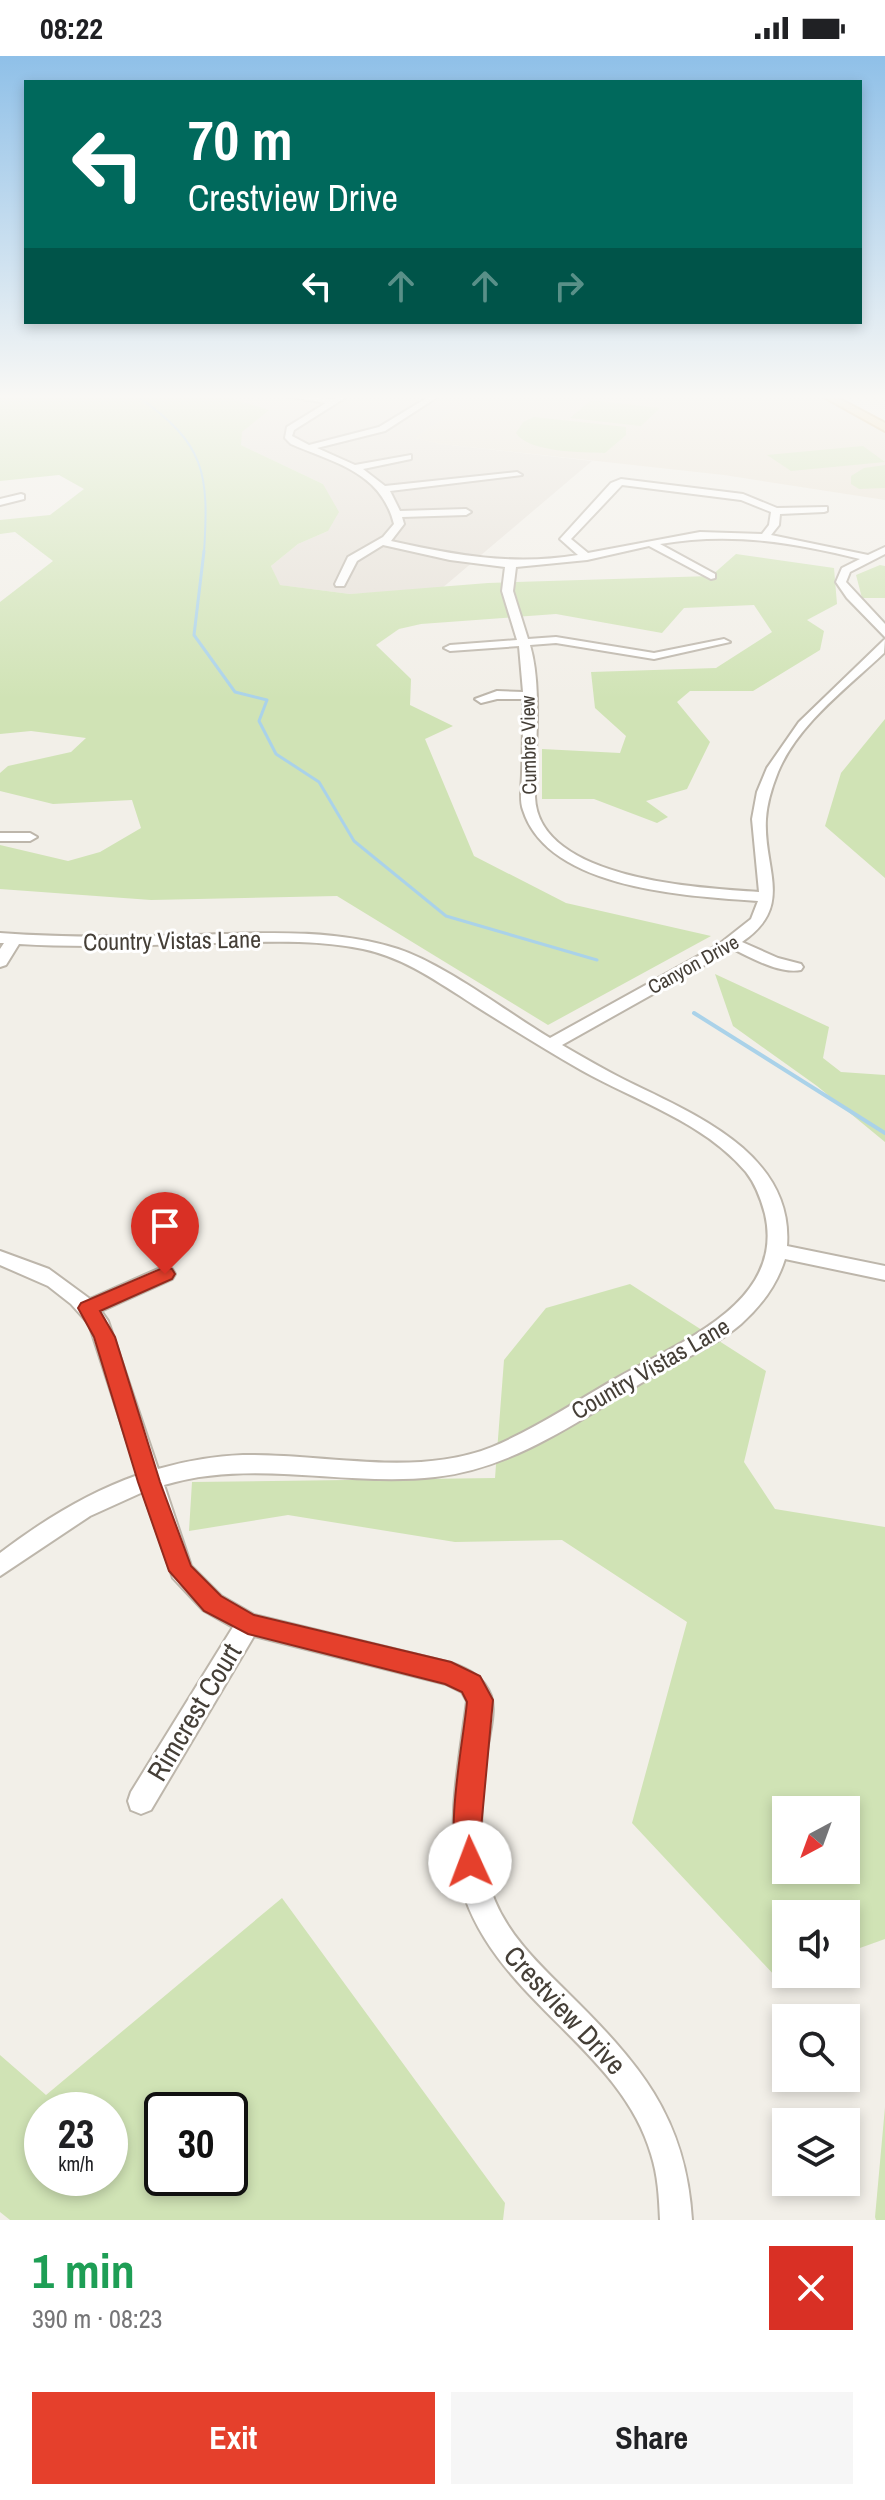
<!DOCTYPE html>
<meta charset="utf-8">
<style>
:root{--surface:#fff;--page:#f6f6f6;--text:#202124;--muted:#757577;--accent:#e5402c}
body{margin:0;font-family:"Archivo Narrow",sans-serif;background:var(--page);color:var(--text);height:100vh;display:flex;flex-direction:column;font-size:30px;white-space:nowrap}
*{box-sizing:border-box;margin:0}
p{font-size:26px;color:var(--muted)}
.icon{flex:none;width:44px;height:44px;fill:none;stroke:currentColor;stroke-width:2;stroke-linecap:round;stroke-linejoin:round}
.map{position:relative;height:2164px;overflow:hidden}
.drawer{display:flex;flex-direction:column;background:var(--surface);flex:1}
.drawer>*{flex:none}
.guide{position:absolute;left:24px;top:24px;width:838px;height:244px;border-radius:0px;box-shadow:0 4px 12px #0003;background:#00695c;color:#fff;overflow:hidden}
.needle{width:52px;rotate:221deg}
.buttons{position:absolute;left:772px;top:1740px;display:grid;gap:16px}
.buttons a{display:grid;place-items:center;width:88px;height:88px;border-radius:0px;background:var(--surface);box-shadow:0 4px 12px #0003;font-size:40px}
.speed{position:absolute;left:24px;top:2036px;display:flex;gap:16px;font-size:40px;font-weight:700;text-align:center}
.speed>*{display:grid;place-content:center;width:104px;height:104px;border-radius:50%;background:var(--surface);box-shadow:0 4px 12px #0003;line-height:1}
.speed small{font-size:20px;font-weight:400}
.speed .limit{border:4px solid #111;border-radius:12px;background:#fff;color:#111}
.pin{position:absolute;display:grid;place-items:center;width:68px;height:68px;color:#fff;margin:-82px -34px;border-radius:50% 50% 50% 0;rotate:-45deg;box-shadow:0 0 8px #0007}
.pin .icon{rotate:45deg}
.me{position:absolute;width:88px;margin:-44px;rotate:358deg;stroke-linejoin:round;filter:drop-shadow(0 0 6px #0008)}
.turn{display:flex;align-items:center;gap:28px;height:168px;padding:0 32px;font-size:36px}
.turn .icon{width:104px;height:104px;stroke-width:2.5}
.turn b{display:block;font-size:56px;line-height:68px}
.lanes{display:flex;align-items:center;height:76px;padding:0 32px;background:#0003;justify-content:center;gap:40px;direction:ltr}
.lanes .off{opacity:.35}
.round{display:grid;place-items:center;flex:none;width:84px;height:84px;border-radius:0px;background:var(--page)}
.overview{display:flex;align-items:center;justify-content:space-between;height:136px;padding:0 32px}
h1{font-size:48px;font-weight:700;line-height:60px;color:#1e9e55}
.action{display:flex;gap:16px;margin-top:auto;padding:16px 32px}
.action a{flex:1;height:92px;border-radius:0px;background:var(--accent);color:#fff;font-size:32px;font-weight:700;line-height:92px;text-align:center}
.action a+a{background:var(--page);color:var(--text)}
.status{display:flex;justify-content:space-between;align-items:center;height:56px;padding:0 40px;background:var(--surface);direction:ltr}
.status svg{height:22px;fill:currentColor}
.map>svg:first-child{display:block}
</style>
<div class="status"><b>08:22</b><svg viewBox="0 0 49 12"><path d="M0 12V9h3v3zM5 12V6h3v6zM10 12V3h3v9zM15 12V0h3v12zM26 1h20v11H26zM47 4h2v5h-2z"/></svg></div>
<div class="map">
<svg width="885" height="2164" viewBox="0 0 885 2164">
<rect width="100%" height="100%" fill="#f2efe8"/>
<path fill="#e6e0d7" d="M 224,340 L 474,340 L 416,382 L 441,388 L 592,405 L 441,533 L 350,538 L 279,529 L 271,510 L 298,488 L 328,475 L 323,428 L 241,389 L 241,376 Z"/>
<path fill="#eae2d3" d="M 474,340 L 820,340 L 885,376 L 885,444 L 724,419 L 441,388 L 415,382 Z"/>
<path fill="#d0e3b5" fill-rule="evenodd" d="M 0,340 L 224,340 L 269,354 L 242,376 L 241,389 L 323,428 L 339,456 L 328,475 L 298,488 L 271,510 L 280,529 L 350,538 L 488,527 L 711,520 L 736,498 L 834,512 L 837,548 L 807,564 L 824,575 L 820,594 L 753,635 L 690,635 L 677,646 L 710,686 L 687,733 L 646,745 L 668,761 L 657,767 L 594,743 L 542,743 L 542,693 L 620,697 L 626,680 L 595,652 L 591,616 L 716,612 L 772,576 L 754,549 L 684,552 L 662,577 L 556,558 L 421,568 L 399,573 L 376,589 L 411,623 L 410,649 L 453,670 L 425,683 L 474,800 L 566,847 L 711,880 L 548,969 L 337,840 L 151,844 L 0,833 L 0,789 L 68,805 L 100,796 L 141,772 L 132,744 L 53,748 L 0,735 L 0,717 L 8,710 L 71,696 L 86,682 L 31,675 L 0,678 L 0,546 L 53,505 L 15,476 L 0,478 L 0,464 L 50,459 L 84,433 L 59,419 L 0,425 Z
M 591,344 L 660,352 L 641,370 L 570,362 Z
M 534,361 L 626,371 L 626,379 L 605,397 C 583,396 529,397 516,377 L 523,366 Z
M 863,390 L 885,406 L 791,415 L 767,399 Z
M 885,409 L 885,432 L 859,433 L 851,428 L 851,420 L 864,412 Z
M 880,509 L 885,510 L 885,542 L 862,542 L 856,519 Z
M 885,663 L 885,822 L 825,770 L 841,717 Z
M 715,918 L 829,971 L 823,1002 L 841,1016 L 885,1019 L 885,1086 L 817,1030 L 733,970 Z
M 630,1228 L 766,1315 L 744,1406 L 775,1453 L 885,1471 L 885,1883 L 846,1897 L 846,1858 L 786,1858 L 786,1918 L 776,1921 L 632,1767 L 687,1566 L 562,1484 L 455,1486 L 288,1459 L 189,1475 L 192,1426 L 495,1422 L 504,1304 L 546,1252 ZM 786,1754 L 846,1754 L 846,1814 L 786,1814 Z
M 282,1842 L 505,2147 L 503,2164 L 10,2164 L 0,2156 L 0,1999 L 46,2039 ZM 42,2054 L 110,2054 L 110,2122 L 42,2122 ZM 162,2054 L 230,2054 L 230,2122 L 162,2122 Z
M 885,2051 L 885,2164 L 876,2164 L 875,2161 Z"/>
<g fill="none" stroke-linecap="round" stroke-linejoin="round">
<path stroke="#aad2e9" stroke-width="2" d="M 137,340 C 206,388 209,417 204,497"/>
<path stroke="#aad2e9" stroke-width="3" d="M 204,495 L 194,579 L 235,636 L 267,644 L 259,665 L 276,698 L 319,726 L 354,785 L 446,860 L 597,904"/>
<path stroke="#aad2e9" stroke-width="4" d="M 694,957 L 885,1077"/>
<defs>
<path id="minor" d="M 285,340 L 333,343 L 339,340 L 348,340 L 294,374 L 292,380 L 309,389 L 379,371 L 430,340 L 439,340 L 385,375 L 317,392 L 355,409 L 411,399 L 411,403 L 363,413 L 385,430 L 517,416 L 522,419 L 390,435 L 400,455 L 466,453 L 471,456 L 466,459 L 402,461 L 404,468 L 391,485 C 454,499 513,510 578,499 L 560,483 L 611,427 L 621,423 L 743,438 L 777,452 L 827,451 L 827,455 L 824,456 L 780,458 L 779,469 L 771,479 L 868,499 L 885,491 L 885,498 L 850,516 L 846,526 L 885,568 L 885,581 L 847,542 L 836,526 L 842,512 L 860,503 C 792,486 730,476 660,488 L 715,518 L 715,522 L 711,523 L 649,490 L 587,504 L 516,511 L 513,535 L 528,583 L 556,581 L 654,597 L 724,583 L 730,586 L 654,603 L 556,587 L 530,589 C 543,634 534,695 535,741 C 538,824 700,832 759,836 L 752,763 L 757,736 L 767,712 L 799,666 L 885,583 L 884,597 C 847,632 798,668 778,716 C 772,731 767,747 766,763 C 763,813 795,850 742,886 L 778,902 L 801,908 L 803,911 L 801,914 C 779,918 752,902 733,893 L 562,989 C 583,1001 605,1014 627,1025 C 694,1058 794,1098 787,1190 L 885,1210 L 885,1224 L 785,1203 C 777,1229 761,1250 741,1268 C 718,1288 685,1302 658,1317 C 588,1358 518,1412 435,1421 C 345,1431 253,1402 164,1429 L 191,1510 L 221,1540 L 254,1559 L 451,1607 C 470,1614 484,1621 491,1640 C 496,1655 489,1679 487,1695 C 481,1744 475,1798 495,1845 C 510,1881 540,1909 567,1936 C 638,2006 686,2060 692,2164 L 660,2164 C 659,2141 658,2120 651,2098 C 619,1988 486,1940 459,1821 C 446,1764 460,1702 467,1645 L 462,1636 L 446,1628 L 254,1580 L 151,1754 L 141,1758 L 131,1754 L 128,1745 L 131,1736 L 233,1571 L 203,1554 L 173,1522 L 143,1436 L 90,1460 L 0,1520 L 0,1497 C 42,1465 87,1437 138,1419 L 89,1268 L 71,1248 L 48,1230 L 0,1209 L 0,1195 L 49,1213 L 90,1243 L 158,1213 L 172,1213 L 175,1218 L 172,1223 L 101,1255 L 108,1265 L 158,1413 C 186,1405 214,1400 243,1399 C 324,1397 414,1422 492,1391 C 535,1373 575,1346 615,1323 C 677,1287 786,1248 765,1158 C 761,1143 756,1129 746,1116 C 704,1066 636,1045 581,1014 C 544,993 509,971 474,949 C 438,926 405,902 363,893 C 314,883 264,886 214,887 C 149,889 84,892 19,888 L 6,909 L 0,911 L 0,893 L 4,887 L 0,887 L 0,877 C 65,882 129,881 194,879 C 262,877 332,872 398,893 C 446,909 505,955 550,982 L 718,889 L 751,863 L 758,845 C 689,840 548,834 523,754 C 519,743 522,729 522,717 C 523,693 523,668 523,643 L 497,643 L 481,647 L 475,643 L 497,635 L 523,636 L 519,590 L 450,595 L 444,592 L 450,589 L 517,584 L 502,535 L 505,511 L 450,504 L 383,489 L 357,505 L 344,530 L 336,530 L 335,528 L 348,501 L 383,481 L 394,468 C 381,416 335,407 291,388 L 285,382 L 287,371 L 326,347 ZM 622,429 L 741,444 L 771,456 L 769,469 L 762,478 L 700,476 L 588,497 L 571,483 Z
M 21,438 L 24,439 L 24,443 L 0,449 L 0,443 Z
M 0,777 L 30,777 L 37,781 L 30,785 L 0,785 Z"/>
<path id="major" d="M 822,340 L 834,340 L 885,367 L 885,375 Z"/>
</defs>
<use href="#minor" stroke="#bdb6ab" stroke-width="4"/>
<use href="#major" stroke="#d8b470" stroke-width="4"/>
<use href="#minor" fill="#fff" fill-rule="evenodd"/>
<use href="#major" fill="#f4d89f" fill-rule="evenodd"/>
</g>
<linearGradient id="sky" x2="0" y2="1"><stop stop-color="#8fc0e8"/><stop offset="0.53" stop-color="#f9f8f5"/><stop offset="1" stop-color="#f9f8f5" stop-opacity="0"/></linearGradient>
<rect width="885" height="643" fill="url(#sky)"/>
<path fill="#e5402c" stroke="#952a1d" stroke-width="2" d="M 165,1211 L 172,1213 L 175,1218 L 172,1223 L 100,1255 L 115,1281 L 160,1426 L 191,1510 L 221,1540 L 254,1559 L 451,1606 L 480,1620 L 493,1644 L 481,1773 L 484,1806 L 480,1815 L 470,1819 L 460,1815 C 444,1778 463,1688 467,1646 L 462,1636 L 445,1628 L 248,1578 L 204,1555 L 169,1515 L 138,1426 L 94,1281 L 78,1252 L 81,1247 Z"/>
<g text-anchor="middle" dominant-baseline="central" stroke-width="6" stroke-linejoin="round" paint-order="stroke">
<g font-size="20" fill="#453f37" stroke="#fff">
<text transform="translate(528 689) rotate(-91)">Cumbre View</text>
<text transform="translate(693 908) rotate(-29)">Canyon Drive</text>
</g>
<g font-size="24" fill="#453f37" stroke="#fff">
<text transform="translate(172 884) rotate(-1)">Country Vistas Lane</text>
<text transform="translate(650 1312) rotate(-30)">Country Vistas Lane</text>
</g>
<g font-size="28" fill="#453f37" stroke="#fff">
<text transform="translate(194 1656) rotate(-59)">Rimcrest Court</text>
<text transform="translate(565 1954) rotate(47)">Crestview Drive</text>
</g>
</g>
</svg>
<div class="buttons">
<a><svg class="needle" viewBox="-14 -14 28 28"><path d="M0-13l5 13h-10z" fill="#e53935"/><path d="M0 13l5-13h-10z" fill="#757577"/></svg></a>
<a><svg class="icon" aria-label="sound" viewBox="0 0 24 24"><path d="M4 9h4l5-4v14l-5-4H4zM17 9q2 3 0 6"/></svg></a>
<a><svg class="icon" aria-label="search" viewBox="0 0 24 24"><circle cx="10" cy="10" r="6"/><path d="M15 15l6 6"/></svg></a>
<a><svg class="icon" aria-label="layers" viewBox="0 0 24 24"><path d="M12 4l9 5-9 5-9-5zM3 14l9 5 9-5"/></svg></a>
</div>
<div class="speed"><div>23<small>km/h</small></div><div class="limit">30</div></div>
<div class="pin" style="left:165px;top:1218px;background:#d93025"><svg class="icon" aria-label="arrive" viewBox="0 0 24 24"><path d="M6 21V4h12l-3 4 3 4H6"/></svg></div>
<svg class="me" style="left:470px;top:1806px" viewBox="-20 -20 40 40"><circle r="19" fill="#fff"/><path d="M0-13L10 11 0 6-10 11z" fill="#e5402c"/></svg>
<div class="guide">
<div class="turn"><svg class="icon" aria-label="left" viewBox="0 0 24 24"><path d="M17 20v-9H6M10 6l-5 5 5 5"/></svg><div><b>70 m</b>Crestview Drive</div></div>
<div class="lanes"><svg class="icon" aria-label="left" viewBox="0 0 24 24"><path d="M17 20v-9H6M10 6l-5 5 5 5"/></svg><svg class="icon off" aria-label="ahead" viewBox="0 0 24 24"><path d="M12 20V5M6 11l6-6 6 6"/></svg><svg class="icon off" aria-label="ahead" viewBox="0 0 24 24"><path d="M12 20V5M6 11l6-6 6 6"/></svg><svg class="icon off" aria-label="right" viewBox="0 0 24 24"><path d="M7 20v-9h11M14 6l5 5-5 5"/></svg></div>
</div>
</div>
<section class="drawer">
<div class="overview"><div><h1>1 min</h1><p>390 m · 08:23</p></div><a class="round" style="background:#d93025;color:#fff"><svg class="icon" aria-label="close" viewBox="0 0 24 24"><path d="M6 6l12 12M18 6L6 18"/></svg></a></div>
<div class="action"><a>Exit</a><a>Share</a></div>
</section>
